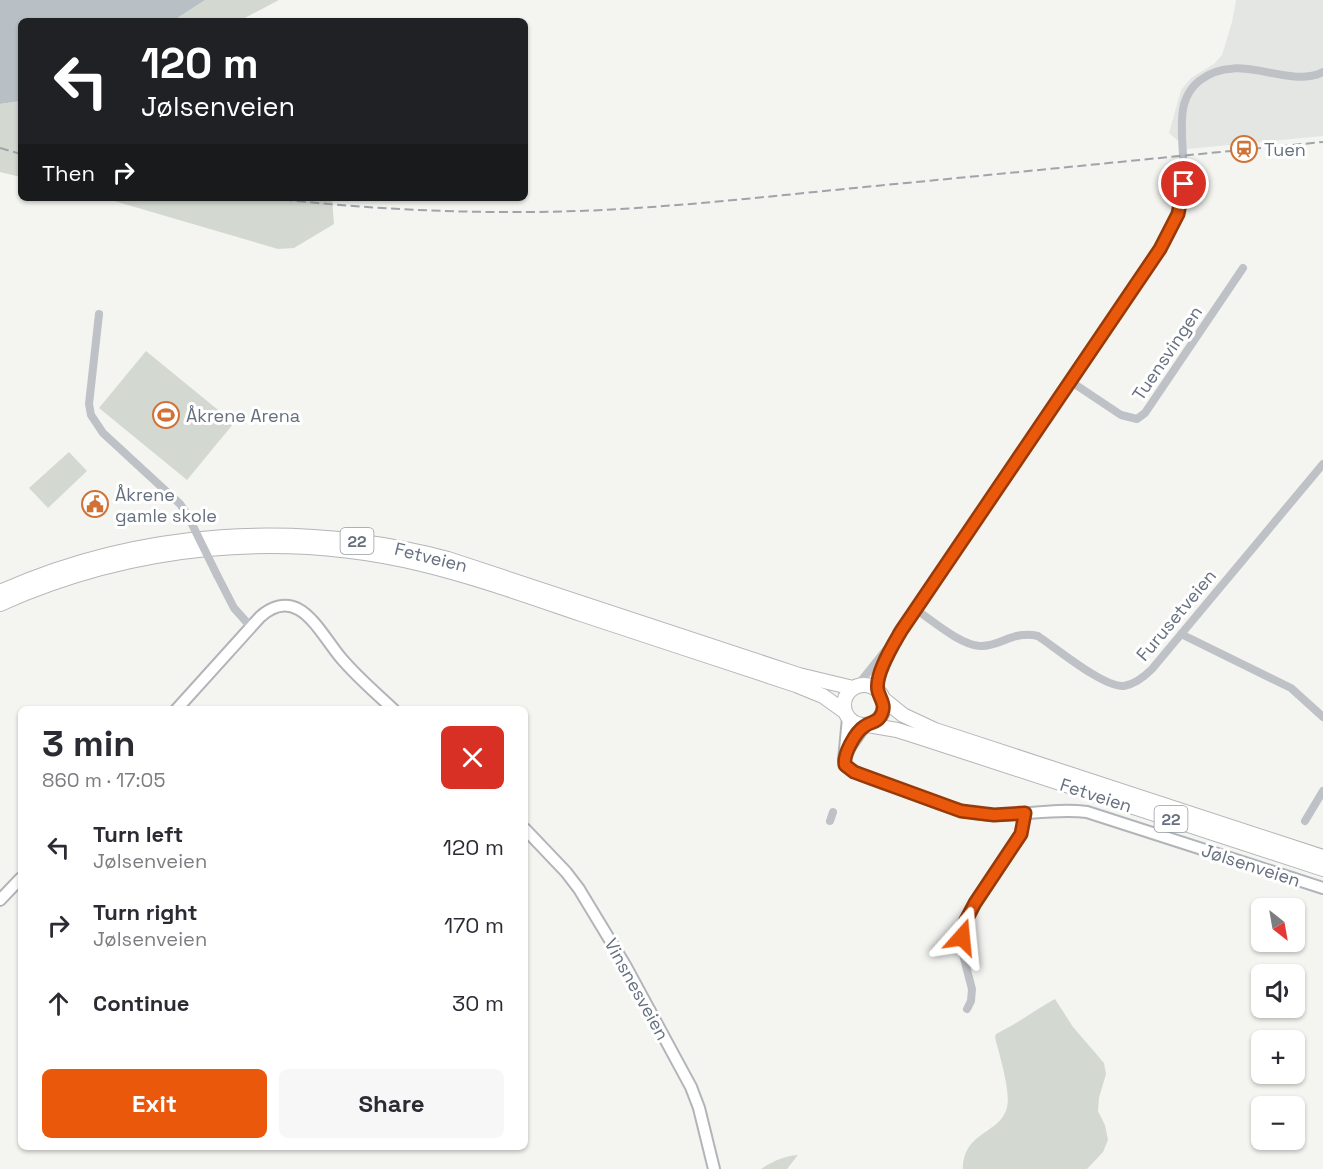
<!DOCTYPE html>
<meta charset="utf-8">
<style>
:root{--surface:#fff;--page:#f7f7f7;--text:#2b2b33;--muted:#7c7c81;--accent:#ea580c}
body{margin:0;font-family:"Space Grotesk",sans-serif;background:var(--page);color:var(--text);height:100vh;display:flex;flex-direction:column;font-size:22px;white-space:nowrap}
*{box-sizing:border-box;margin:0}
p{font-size:20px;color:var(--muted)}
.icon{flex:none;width:33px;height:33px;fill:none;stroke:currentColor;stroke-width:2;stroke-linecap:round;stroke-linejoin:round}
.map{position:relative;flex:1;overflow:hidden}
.side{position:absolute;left:18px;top:706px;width:510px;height:444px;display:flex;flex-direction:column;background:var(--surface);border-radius:9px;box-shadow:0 2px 4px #0004}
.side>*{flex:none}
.hud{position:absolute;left:18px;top:18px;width:510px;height:183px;border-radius:9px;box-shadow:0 2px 4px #0004;background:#202124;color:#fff;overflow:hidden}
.needle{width:39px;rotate:149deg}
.controls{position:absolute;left:1251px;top:898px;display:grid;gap:12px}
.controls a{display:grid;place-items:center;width:54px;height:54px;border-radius:9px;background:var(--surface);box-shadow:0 2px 4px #0004;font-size:30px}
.pin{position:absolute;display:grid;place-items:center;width:51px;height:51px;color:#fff;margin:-26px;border:3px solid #fff;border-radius:50%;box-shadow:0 2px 6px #0007}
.me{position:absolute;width:66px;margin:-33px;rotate:18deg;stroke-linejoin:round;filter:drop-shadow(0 0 4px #0008)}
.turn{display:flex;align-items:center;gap:21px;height:126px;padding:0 24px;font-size:27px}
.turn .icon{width:78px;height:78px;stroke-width:2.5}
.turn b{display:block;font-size:42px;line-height:51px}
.then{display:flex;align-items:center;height:57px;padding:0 24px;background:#0003;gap:12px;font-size:22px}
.round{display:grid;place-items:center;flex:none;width:63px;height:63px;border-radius:9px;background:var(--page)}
.summary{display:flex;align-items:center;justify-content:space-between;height:102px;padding:0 24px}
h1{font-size:36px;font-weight:600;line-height:45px}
.button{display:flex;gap:12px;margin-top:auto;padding:12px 24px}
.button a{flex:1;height:69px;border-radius:9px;background:var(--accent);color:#fff;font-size:24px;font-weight:600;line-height:69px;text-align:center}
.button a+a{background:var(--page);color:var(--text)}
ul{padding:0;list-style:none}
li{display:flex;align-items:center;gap:18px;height:78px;padding:0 24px}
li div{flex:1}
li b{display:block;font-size:22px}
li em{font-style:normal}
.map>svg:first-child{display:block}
</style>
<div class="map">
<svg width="1323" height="1169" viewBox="0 0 1323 1169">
<rect width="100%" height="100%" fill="#f4f4f1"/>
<path fill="#e4e6e4" d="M 1236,0 L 1323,0 L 1323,136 L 1187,149 L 1169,133 L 1181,90 L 1191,78 L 1214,64 L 1222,55 L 1232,22 Z"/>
<path fill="#d3d9d1" d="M 205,0 L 279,0 L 239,21 L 173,21 Z
M 21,101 L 21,177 L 0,172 L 0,104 Z
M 104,198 L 332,198 L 334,224 L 294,248 L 278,249 Z
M 146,351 L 234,423 L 187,480 L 99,408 Z
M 69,452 L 87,471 L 48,508 L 29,488 Z
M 1055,999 L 1073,1027 L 1104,1063 L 1106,1074 L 1099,1098 L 1098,1111 L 1105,1125 L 1108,1140 L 1103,1152 L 1087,1169 L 963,1169 C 963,1131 1001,1134 1007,1107 C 1011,1091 999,1054 995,1037 L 996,1034 C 1017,1024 1035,1010 1055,999 Z
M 798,1155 L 787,1169 L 761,1169 C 773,1161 784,1156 798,1155 Z"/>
<path fill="#b9c0c5" d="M 0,0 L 205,0 L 173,21 L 21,21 L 21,101 L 0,104 Z"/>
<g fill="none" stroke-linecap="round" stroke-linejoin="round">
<defs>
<path id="secondary" d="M 176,710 L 260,617 C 271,607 285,602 298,609 C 314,617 329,644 341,658 C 357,677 376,693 394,710
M 848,718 L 844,760 L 847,767 C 861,777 878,781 894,787 C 926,798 960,815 995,815 C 1026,815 1056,808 1087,812 L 1323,888
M 847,751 L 865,725
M 525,829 L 566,872 L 579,889 L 625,965 L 691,1087 L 699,1108 L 714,1169
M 0,900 L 21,878"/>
<path id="highway" d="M 0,592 C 141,529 299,520 448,559 L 799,675 L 853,688
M 0,604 C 132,545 280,530 421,564 C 475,577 528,596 581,614 C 653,638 724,661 796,685 L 823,696 L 844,711
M844 705a20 20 0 1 1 40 0a20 20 0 1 1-40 0Z
M 882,698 L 903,715 L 935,730 L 1323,857
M 868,725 L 897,730 L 916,736 L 1323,869"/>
</defs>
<use href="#secondary" stroke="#b1b4b9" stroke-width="14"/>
<use href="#highway" stroke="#b3b5b9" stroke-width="16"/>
<path stroke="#bec1c5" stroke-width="8" d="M 99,314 L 89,404 L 91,415 L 103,433 L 180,504 L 187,514
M 1070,381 L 1121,415 L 1137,419 L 1145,413 L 1243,268
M 217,575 L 234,608 L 251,627
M 915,609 C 932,620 960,645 980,646 C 1001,647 1012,630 1038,636 C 1056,648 1104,688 1124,686 C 1136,684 1145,676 1152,669 L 1323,464
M 1181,634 L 1291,688 L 1323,717
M 857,686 L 901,631 L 1160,250 C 1172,229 1182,209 1183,185 C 1185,164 1181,142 1182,121 C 1182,106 1187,91 1199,81 C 1239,49 1286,90 1323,72
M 878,691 L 881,670 L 893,645
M 830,821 L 833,812
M 1305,821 L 1323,791
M 967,1009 L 971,1001 L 972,989 L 962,951 L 964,924 L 975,902 L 1021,834 L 1025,813"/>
<use href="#secondary" stroke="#fff" stroke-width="10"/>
<use href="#highway" stroke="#fff" stroke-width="14"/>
<path stroke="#a0a4aa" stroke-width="2" stroke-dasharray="9 4.5" stroke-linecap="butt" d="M 0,148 L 21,154
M 270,198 C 381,211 493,215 604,210 C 698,205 791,194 885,185 C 1031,171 1177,156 1323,142"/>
<path stroke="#bec1c5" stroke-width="8" d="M 187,514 L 217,575"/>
</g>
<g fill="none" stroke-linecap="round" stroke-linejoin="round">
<defs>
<path id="route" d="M 962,937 L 964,924 L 975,903 L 1021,834 L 1025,813 L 994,815 L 961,811 L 854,772 L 845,765 C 843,755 855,732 865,726 C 870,722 876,723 880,717 C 887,706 881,701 878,691 C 874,675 893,645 901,631 L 1160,249 L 1178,214 L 1184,184"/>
</defs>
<use href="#route" stroke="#983908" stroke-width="15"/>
<use href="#route" stroke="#ea580c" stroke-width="10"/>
</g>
<defs>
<symbol id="station-ring" viewBox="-11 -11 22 22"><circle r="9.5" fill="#fff" stroke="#d07136" stroke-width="1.5"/><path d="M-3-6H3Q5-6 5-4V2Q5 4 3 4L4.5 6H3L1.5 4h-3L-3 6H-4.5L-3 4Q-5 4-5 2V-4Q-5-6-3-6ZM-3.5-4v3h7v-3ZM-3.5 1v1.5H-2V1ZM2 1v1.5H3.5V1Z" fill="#d07136"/></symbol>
<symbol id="stadium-ring" viewBox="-11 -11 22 22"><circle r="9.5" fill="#fff" stroke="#d07136" stroke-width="1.5"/><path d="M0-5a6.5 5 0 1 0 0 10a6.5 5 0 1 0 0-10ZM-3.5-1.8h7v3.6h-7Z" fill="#d07136"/></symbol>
<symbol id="civic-ring" viewBox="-11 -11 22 22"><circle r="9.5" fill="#fff" stroke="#d07136" stroke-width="1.5"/><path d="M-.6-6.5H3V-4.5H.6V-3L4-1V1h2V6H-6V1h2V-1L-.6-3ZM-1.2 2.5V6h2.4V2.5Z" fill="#d07136"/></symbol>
</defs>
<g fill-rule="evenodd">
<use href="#station-ring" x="1229" y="134" width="30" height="30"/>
<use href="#stadium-ring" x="151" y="400" width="30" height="30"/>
<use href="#civic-ring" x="80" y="489" width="30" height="30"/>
</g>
<g text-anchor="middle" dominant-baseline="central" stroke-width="6" stroke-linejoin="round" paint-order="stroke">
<g fill="#fff" stroke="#949ba5" stroke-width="1.5">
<rect x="340.5" y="528" width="33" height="26" rx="4.5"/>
<rect x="1154.5" y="806" width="33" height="26" rx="4.5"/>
</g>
<g font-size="16" font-weight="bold" fill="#66707f">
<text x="357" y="541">22</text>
<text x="1171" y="819">22</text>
</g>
<g font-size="18" fill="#66707f" stroke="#fff" text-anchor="start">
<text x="1264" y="149">Tuen</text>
<text x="186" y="415">Åkrene Arena</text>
<text x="115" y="494">Åkrene<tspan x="115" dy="21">gamle skole</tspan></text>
</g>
<g font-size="18" fill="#66707f" stroke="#fff">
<text transform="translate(1167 353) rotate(-56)">Tuensvingen</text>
<text transform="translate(431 557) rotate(14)">Fetveien</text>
<text transform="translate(1176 615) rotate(-50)">Furusetveien</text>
<text transform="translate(1096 795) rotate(18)">Fetveien</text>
<text transform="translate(1251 865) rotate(18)">Jølsenveien</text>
<text transform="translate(637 989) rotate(61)">Vinsnesveien</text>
</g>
</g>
</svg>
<div class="controls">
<a><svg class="needle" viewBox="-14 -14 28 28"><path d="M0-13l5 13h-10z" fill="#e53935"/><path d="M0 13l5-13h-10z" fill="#7c7c81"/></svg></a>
<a><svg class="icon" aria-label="sound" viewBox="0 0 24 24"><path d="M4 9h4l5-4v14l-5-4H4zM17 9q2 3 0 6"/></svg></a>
<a>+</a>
<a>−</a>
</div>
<div class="pin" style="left:1184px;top:184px;background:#d93025"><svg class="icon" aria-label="arrive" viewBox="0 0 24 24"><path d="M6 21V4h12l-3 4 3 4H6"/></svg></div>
<svg class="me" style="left:962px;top:937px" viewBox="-20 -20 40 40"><path d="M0-17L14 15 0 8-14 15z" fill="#ea580c" stroke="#fff" stroke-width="4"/></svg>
<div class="hud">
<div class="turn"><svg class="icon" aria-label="left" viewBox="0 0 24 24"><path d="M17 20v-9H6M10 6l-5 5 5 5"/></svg><div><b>120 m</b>Jølsenveien</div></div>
<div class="then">Then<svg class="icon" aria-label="right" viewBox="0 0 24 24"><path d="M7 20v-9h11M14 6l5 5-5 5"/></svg></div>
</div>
<section class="side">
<div class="summary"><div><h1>3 min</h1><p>860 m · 17:05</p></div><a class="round" style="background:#d93025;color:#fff"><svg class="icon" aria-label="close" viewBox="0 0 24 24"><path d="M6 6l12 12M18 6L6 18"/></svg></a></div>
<ul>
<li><svg class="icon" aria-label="left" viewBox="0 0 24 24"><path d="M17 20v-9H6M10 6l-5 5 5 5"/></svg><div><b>Turn left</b><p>Jølsenveien</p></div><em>120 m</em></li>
<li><svg class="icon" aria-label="right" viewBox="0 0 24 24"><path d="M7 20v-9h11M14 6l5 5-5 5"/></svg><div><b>Turn right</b><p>Jølsenveien</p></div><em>170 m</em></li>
<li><svg class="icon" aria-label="ahead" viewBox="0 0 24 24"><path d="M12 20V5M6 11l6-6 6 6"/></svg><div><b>Continue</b></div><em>30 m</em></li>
</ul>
<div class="button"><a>Exit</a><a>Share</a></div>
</section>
</div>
